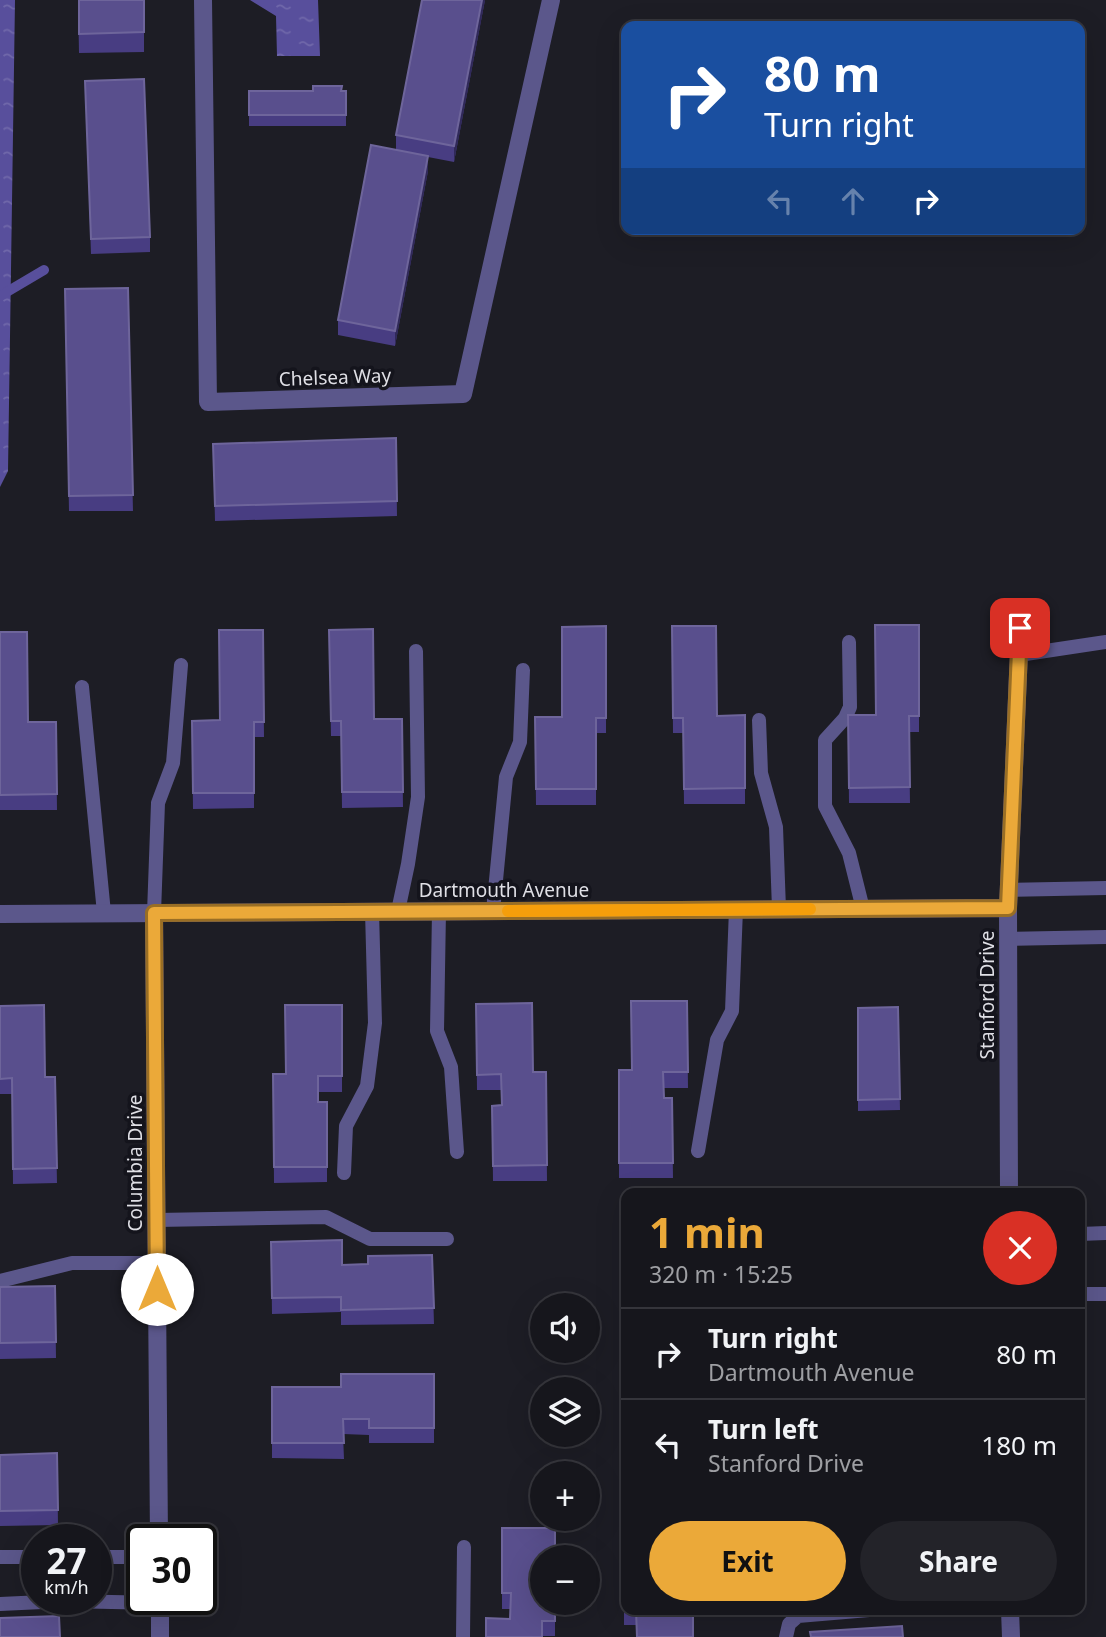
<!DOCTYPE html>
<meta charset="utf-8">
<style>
:root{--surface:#16161c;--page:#232329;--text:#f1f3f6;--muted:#9e9fa3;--line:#35353b;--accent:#eba939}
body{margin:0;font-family:"Noto Sans",sans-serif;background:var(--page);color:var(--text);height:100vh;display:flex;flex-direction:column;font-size:26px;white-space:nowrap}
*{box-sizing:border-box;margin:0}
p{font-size:23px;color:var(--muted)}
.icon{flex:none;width:38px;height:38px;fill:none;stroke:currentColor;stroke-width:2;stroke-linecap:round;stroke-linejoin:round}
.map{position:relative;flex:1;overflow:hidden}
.side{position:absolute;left:621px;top:1188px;width:464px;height:427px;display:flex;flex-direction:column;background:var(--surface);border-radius:14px;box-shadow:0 7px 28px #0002,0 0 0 2px var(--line)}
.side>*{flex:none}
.hud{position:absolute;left:621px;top:21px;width:464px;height:214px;border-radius:14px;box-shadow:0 7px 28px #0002,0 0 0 2px var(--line);background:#1a4fa0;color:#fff;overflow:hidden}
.tools{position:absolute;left:530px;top:1293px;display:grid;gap:14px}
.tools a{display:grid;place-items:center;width:70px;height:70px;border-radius:50%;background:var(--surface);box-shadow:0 7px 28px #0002,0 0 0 2px var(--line);font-size:35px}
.speed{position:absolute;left:21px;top:1524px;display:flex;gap:14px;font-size:35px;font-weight:700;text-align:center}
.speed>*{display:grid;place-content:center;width:91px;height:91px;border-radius:50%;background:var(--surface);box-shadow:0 7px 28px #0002,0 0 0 2px var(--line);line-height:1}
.speed small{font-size:18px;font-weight:400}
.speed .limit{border:4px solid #111;border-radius:10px;background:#fff;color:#111}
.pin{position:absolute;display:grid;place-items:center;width:60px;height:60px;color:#fff;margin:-30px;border-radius:14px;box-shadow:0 4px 10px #0006}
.me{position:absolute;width:77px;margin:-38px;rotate:0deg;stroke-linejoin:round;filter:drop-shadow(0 0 5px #0008)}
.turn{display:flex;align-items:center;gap:24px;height:147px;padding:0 28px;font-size:32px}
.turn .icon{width:91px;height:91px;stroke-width:2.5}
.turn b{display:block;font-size:49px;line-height:60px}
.lanes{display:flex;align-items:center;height:66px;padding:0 28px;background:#0003;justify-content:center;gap:35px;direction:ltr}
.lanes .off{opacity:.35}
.round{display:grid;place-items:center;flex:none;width:74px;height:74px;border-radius:37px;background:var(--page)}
.headline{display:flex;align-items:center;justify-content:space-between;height:119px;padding:0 28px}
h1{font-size:42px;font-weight:700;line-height:52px;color:var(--accent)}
.cta{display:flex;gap:14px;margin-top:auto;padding:14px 28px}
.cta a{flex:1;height:80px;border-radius:42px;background:var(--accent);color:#111;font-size:28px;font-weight:700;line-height:80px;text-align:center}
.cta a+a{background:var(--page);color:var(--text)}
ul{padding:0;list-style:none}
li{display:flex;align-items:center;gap:21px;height:91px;padding:0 28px;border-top:2px solid var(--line)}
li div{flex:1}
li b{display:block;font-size:26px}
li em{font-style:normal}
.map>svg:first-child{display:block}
</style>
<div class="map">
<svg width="1106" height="1637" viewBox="0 0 1106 1637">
<defs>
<pattern id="water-ripples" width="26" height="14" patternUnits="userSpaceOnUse" patternTransform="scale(1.75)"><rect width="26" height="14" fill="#584f9c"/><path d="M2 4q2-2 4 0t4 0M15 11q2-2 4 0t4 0" fill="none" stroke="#7068aa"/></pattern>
</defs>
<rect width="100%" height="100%" fill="#1d1d25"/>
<path fill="url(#water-ripples)" d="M 0,0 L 15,0 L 8,471 L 0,487 Z
M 250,0 L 318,0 L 320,56 L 277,56 L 276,16 Z"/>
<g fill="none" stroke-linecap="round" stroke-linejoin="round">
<path stroke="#584f9c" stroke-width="10" d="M 0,296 L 44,270"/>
<path stroke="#5b578b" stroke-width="14" d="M 849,642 L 850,707 L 845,718 L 825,740 L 825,806 L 849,853 L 863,909
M 1019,655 L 1106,642
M 82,687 L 104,913
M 759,720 L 761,773 L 776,827 L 779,909
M 1009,890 L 1106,888
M 398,911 L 408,864 L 418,797 L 416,651
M 439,911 L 437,1031 L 451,1067 L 457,1152
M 493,911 L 506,777 L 520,742 L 523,670
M 154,913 L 158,803 L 173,763 L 181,665
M 1008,939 L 1106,937
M 698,1151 L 717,1040 L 732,1011 L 736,909
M 344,1173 L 346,1126 L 367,1086 L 375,1023 L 372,911
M 157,1220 L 326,1217 L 370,1239 L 447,1239
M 1080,1234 L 1106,1233
M 0,1281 L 72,1263 L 157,1263
M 1080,1294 L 1106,1294
M 0,1557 L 37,1557
M 96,1557 L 142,1557
M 0,1604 L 64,1601 L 160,1603
M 463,1637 L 464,1547
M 786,1637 L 789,1624 L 798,1616 L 869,1610"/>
<path stroke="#5b578b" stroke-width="18" d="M 203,0 L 208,402 L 463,394 L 551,0
M 154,913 L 159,1540
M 0,914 L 1008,908
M 1009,1194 L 1008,908 L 1020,628
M 160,1600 L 160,1637
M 1010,1610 L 1011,1637"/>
</g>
<path fill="#483d82" d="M 78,0 L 144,0 L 144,52 L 79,53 Z
M 485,0 L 454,162 L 428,157 L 428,171 L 395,346 L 338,335 L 338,320 L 396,149 L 396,135 Z
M 85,81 L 150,237 L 150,252 L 91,254 Z
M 249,91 L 346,91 L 346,126 L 249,126 Z
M 128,288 L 133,511 L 69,511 L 65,289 Z
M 396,438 L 397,516 L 215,521 L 213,444 Z
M 919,625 L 919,732 L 909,732 L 910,803 L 849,803 L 848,715 L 876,715 Z
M 606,626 L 606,733 L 596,733 L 596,805 L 536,805 L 535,717 L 562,717 Z
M 672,626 L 717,716 L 745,715 L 745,804 L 684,804 L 683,733 L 673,733 Z
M 263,630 L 264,737 L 254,737 L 254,808 L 193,809 L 192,721 L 220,720 Z
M 329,630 L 374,719 L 402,719 L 403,807 L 342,808 L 341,736 L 331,736 Z
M 0,632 L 28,722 L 56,722 L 57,810 L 0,810 Z
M 687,1001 L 688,1088 L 663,1088 L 664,1098 L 672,1098 L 673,1178 L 619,1178 L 619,1070 L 632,1070 Z
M 476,1004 L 533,1072 L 546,1072 L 547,1181 L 493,1181 L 492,1106 L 502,1105 L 501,1090 L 477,1090 Z
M 342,1005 L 342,1092 L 318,1092 L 318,1102 L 327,1102 L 327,1182 L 274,1183 L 273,1074 L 286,1074 Z
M 0,1006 L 45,1077 L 55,1077 L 57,1183 L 13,1184 L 12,1094 L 0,1094 Z
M 898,1007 L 900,1110 L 858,1111 L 858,1008 Z
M 271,1242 L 342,1265 L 368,1264 L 432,1255 L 434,1324 L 341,1325 L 341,1312 L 272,1314 Z
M 55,1286 L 56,1358 L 0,1359 L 0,1287 Z
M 434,1374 L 434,1443 L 369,1443 L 369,1435 L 343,1434 L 344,1459 L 272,1458 L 272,1387 L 341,1387 Z
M 57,1453 L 58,1525 L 0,1526 L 0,1455 Z
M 624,1517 L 626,1610 L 693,1610 L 636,1625 L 624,1625 Z
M 502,1528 L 555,1603 L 555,1636 L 542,1636 L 510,1619 L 510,1609 L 502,1609 Z"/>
<path fill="#302959" d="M 482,0 L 485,0 L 454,162 L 454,146 Z
M 428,156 L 428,171 L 395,346 L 395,331 Z"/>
<path fill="#594f8d" stroke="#6e659b" stroke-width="2" d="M 79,0 L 144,0 L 144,32 L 79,34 Z
M 422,0 L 482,0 L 454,146 L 396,135 Z
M 144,79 L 150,237 L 91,239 L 85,81 Z
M 313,86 L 342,86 L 341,91 L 346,91 L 346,115 L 249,115 L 249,91 L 313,91 Z
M 371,145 L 428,156 L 395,331 L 338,320 Z
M 128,288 L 133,495 L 69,496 L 65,289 Z
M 396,438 L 397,501 L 215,506 L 213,444 Z
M 875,625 L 919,625 L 919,716 L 909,716 L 910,787 L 849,788 L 848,715 L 876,715 Z
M 606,626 L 606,718 L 596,718 L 596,789 L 536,789 L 535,717 L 562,717 L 562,627 Z
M 672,626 L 716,626 L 717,716 L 745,715 L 745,788 L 684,789 L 683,718 L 673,718 Z
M 373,629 L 374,719 L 402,719 L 403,792 L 342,792 L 341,721 L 331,721 L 329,630 Z
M 219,630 L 263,630 L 264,722 L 254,722 L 254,793 L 193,793 L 192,721 L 220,720 Z
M 0,632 L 27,632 L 28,722 L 56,722 L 57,794 L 0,795 Z
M 631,1001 L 687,1001 L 688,1072 L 663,1072 L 664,1098 L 672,1098 L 673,1163 L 619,1163 L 619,1070 L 632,1070 Z
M 532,1003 L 533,1072 L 546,1072 L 547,1165 L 493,1166 L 492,1106 L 502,1105 L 501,1074 L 477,1075 L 476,1004 Z
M 44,1005 L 45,1077 L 55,1077 L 57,1168 L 13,1169 L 12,1078 L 0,1079 L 0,1006 Z
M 285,1005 L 342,1005 L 342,1076 L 318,1076 L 318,1102 L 327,1102 L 327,1167 L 274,1167 L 273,1074 L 286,1074 Z
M 898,1007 L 900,1099 L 858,1100 L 858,1008 Z
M 342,1240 L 342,1265 L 368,1264 L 368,1256 L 432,1255 L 434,1308 L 341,1310 L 341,1297 L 272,1298 L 271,1242 Z
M 55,1286 L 56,1342 L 0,1343 L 0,1287 Z
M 341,1374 L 434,1374 L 434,1428 L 369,1428 L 369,1419 L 343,1419 L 344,1443 L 272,1443 L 272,1387 L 341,1387 Z
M 57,1453 L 58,1510 L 0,1511 L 0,1455 Z
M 624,1517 L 626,1517 L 626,1610 L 624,1610 Z
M 502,1528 L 555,1528 L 555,1558 L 542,1558 L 542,1603 L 555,1603 L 555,1621 L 542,1621 L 542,1637 L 486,1637 L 486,1618 L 510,1619 L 511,1593 L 502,1593 Z
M 636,1610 L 693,1610 L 693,1637 L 637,1637 Z
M 59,1616 L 60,1637 L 0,1637 L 0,1618 Z
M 902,1626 L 903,1637 L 811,1637 L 810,1632 Z"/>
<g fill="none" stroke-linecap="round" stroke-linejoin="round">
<defs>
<path id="route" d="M 157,1289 L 154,913 L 1008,908 L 1020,628"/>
</defs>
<use href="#route" stroke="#996e25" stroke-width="18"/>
<use href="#route" stroke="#eba939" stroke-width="12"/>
<path stroke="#f59e0b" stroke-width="12" d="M 508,911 L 810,909"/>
</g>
<g text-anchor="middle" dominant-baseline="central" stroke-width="7" stroke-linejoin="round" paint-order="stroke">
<g font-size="19" fill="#dfdfe5" stroke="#14141c">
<text transform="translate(335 377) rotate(-2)">Chelsea Way</text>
<text x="504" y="890">Dartmouth Avenue</text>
<text transform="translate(987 995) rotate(-90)">Stanford Drive</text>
<text transform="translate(135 1163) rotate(-90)">Columbia Drive</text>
</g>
</g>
</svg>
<div class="tools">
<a><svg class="icon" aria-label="sound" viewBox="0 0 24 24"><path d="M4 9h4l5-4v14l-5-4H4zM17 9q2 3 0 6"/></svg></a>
<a><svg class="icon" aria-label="layers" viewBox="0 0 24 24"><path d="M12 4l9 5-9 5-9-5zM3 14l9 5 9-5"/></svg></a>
<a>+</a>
<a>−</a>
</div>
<div class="speed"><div>27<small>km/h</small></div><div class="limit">30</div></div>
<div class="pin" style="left:1020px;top:628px;background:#d93025"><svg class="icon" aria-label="arrive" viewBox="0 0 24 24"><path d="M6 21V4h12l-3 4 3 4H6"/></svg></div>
<svg class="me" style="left:157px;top:1289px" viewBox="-20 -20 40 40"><circle r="19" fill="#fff"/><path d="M0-13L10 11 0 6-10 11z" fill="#eba939"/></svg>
<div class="hud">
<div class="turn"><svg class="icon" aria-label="right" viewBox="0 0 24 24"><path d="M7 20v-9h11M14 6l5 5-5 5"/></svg><div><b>80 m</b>Turn right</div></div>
<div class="lanes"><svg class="icon off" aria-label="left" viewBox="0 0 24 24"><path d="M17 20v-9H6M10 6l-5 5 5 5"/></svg><svg class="icon off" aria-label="ahead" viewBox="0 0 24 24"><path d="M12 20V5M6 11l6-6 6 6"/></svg><svg class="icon" aria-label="right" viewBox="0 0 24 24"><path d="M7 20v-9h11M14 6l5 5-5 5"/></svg></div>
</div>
<section class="side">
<div class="headline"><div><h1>1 min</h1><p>320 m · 15:25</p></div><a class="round" style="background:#d93025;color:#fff"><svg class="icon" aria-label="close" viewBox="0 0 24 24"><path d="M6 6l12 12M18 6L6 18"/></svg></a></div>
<ul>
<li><svg class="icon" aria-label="right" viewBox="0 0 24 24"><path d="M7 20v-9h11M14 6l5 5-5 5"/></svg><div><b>Turn right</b><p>Dartmouth Avenue</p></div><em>80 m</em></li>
<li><svg class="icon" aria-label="left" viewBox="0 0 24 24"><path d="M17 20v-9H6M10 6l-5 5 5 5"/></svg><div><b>Turn left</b><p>Stanford Drive</p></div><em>180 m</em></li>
</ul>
<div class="cta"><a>Exit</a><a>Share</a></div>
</section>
</div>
